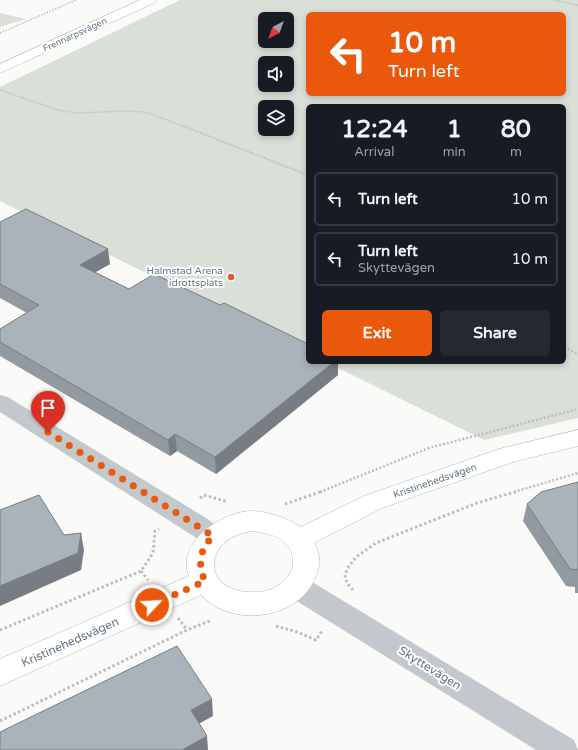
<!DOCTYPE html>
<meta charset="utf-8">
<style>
:root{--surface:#171b24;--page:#242831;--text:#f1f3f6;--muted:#9ea1a6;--line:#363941;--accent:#ea580c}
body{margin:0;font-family:"Varela Round",sans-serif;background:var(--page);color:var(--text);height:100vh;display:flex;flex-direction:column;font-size:15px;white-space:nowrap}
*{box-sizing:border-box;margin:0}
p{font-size:13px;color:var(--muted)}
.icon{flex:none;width:22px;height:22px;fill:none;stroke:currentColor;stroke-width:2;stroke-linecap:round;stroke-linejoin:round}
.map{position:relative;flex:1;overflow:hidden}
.side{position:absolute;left:306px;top:104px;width:260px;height:260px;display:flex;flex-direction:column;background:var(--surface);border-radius:6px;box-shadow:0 2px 6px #0003}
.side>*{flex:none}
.guide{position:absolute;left:306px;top:12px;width:260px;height:84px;border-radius:6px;box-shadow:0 2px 6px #0003;background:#ea580c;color:#fff;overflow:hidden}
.needle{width:26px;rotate:221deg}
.buttons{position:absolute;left:258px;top:12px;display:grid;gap:8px}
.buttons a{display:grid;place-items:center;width:36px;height:36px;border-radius:6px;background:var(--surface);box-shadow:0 2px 6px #0003;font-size:20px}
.pin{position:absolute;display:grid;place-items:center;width:34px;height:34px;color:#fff;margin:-41px -17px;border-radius:50% 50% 50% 0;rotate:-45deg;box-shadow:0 0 4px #0007}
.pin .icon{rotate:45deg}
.me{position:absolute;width:44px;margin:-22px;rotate:65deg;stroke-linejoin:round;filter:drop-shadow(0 0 3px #0008)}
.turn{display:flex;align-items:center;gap:14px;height:84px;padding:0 16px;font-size:18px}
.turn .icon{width:52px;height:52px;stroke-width:2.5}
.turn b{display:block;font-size:28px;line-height:34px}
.eta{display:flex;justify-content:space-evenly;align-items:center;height:68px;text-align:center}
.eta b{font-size:24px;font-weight:700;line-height:28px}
.primary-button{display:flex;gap:8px;margin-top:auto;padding:8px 16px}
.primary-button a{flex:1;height:46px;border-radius:6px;background:var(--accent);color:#fff;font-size:16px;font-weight:700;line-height:46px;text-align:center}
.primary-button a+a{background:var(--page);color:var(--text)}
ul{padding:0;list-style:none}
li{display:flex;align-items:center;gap:12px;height:54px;margin:0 8px 6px;padding:0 8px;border:2px solid var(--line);border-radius:6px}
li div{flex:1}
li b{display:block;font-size:15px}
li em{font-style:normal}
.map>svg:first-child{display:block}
</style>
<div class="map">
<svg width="578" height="750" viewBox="0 0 578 750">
<rect width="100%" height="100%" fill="#fafaf8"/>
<path fill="#dadfd7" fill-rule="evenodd" d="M 180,0 L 578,0 L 578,418 L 484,440 L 326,362 L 564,362 L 564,106 L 308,106 L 308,353 L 0,201 L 0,87 ZM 308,14 L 564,14 L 564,94 L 308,94 ZM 265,19 L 287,19 L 287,41 L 265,41 ZM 265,63 L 287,63 L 287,85 L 265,85 ZM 265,107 L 287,107 L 287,129 L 265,129 Z
M 0,13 L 26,19 L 0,27 Z"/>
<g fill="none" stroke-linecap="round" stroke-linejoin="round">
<defs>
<path id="secondary" d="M 140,0 L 156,0 L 154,3 L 0,73 L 0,64 Z
M 578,430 L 578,446 L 513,462 L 382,508 L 314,543 C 321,555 321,565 315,578 C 298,620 231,628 201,595 L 0,686 L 0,659 L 189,576 C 175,542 224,510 254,511 C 270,512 287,518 301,527 L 364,496 L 499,449 ZM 254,531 C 273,535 292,538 293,561 C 293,569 290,575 285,580 C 275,589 267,592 255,592 C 200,595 201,536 254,531 Z"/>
</defs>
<use href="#secondary" stroke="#b3babf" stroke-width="1"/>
<path stroke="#bbbfc2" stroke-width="1.5" stroke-dasharray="1.5 1.5" stroke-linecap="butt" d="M 553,0 L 578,5
M 0,33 L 76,0
M 0,90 L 58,110 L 77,113 L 126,111 L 146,112 L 185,127"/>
<path stroke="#bbbfc2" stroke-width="2" stroke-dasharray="1.5 1.5" stroke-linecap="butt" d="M 183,126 L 308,175"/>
<path stroke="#bbbfc2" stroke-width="2.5" stroke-dasharray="2 2" stroke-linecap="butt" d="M 564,347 L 578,354
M 320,492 L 429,448 L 578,409
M 514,492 L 578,473"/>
<path stroke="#bbbfc2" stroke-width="3" stroke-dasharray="2.5 2.5" stroke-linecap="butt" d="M 200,498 L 204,495 L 228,502
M 285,504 L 323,491
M 141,571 L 148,580
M 353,590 L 347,583 L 345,576 L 347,569 L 356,557 L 376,543 L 477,503 L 518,491
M 178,618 L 187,630
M 276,626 L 297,632 L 316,640 L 322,631
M 0,630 L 141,571 L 153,553 L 155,531 L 159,529
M 0,721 L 187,630 L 212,620"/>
<path fill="#c3c8cc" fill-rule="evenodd" d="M 0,395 L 8,397 L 206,518 L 222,529 L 226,536 L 222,543 L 213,546 L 204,543 L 0,412 Z
M 297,576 L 307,579 L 574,740 L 578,750 L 536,750 L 287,595 L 283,587 L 287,579 Z"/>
<use href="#secondary" fill="#fff" fill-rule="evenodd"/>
</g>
<path fill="#929a9f" d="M 0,222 L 110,264 L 95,272 L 129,289 L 338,375 L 216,474 L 177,451 L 170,456 L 0,356 L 0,329 L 27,313 L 0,298 Z
M 578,482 L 578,593 L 575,593 L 575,587 L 566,586 L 523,521 L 527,504 Z"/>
<path fill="#777d82" d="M 108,249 L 110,264 L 82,280 L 80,265 Z
M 334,362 L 338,362 L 338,375 L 216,474 L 215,457 Z
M 175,434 L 177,451 L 170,456 L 168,440 Z
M 81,533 L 84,550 L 81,570 L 0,606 L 0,586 Z
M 212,699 L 213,716 L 193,727 L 191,710 Z
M 207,736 L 208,750 L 182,750 Z"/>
<path fill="#aab3b9" stroke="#777d82" d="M 26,209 L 108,249 L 80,265 L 129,289 L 154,274 L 220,305 L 224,303 L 308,344 L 308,362 L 334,362 L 215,457 L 175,434 L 168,440 L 0,342 L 0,329 L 39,305 L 0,284 L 0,222 Z
M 578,482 L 578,570 L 570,569 L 527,504 L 541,492 Z
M 39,495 L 64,535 L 81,533 L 78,553 L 0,586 L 0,510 Z
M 177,646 L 212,699 L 191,710 L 207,736 L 182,750 L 0,750 L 0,732 Z"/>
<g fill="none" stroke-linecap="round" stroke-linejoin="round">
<path stroke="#ea580c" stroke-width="7" stroke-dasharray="0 12.6" d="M 48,432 L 213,536 C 200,549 197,564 205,581 L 152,605"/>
</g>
<circle fill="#e4572e" stroke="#fff" stroke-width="1.5" cx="231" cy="277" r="4"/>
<g text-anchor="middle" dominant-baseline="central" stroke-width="4" stroke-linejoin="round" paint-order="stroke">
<g font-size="9" fill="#657683" stroke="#fff">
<text transform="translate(75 35) rotate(-25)">Frennarpsvägen</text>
</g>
<g font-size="10" fill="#657683" stroke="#fff" text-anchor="end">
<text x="223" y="271">Halmstad Arena<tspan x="223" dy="12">idrottsplats</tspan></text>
</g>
<g font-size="10" fill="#657683" stroke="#fff">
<text transform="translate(435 481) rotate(-19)">Kristinehedsvägen</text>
</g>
<g font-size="12" fill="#657683" stroke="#fff">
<text transform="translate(70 642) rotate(-24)">Kristinehedsvägen</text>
<text transform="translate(430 668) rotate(32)">Skyttevägen</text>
</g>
</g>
</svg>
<div class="buttons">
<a><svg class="needle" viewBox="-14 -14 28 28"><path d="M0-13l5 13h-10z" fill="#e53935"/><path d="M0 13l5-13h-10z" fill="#9ea1a6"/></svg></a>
<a><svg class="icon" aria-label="sound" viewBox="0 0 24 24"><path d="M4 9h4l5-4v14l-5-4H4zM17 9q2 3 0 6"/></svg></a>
<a><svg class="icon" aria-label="layers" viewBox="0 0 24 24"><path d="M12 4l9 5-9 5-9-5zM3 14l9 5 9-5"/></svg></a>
</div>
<div class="pin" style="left:48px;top:432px;background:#d93025"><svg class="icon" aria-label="arrive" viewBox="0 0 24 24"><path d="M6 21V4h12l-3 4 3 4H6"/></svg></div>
<svg class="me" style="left:152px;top:605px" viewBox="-20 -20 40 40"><circle r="17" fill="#ea580c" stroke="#fff" stroke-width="3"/><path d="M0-11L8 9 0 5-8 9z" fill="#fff"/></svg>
<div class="guide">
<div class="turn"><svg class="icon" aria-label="left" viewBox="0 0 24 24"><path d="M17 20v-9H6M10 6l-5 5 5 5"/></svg><div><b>10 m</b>Turn left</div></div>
</div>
<section class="side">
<div class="eta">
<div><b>12:24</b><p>Arrival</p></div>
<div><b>1</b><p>min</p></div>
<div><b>80</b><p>m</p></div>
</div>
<ul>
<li><svg class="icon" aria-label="left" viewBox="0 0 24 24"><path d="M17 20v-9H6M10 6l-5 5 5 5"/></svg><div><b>Turn left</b></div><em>10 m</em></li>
<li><svg class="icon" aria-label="left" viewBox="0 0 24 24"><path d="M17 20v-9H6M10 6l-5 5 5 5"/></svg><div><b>Turn left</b><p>Skyttevägen</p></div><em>10 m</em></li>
</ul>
<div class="primary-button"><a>Exit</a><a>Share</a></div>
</section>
</div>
